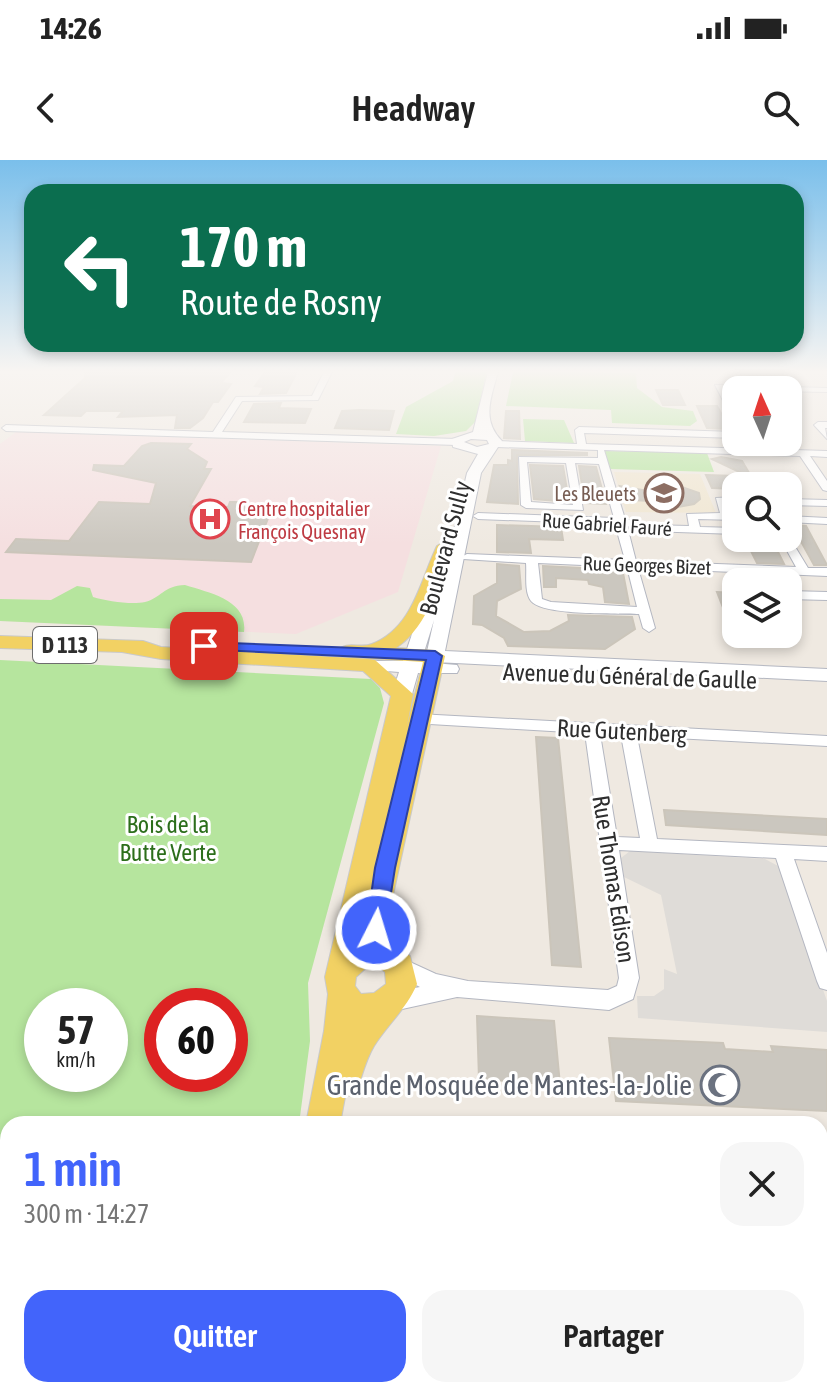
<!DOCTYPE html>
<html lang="fr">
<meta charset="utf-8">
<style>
:root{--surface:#fff;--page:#f6f6f6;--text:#222;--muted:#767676;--accent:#4264fb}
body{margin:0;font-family:"Asap Condensed",sans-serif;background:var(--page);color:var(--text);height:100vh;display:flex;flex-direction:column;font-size:30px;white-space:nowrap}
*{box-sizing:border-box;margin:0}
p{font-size:26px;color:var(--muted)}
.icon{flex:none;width:44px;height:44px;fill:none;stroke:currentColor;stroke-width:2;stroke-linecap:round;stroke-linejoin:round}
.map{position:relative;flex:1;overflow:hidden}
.sheet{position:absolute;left:0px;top:956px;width:828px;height:282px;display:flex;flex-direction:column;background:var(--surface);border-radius:24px 24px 0 0;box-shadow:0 4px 12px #0003}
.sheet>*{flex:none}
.hud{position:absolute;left:24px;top:24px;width:780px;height:168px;border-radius:24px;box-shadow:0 4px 12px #0003;background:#0b6e4f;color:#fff;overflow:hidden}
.needle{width:52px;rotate:357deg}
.fabs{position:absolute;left:722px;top:216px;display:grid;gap:16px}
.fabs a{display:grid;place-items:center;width:80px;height:80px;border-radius:16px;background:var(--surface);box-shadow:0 4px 12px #0003;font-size:40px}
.speed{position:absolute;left:24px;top:828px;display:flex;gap:16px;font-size:40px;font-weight:700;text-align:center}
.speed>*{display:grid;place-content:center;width:104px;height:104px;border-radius:50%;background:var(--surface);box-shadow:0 4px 12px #0003;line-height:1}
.speed small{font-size:20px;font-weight:400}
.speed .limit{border:12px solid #d22;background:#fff;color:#111}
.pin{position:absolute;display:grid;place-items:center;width:68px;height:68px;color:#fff;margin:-34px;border-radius:16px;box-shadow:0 4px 12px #0006}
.me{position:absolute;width:88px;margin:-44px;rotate:5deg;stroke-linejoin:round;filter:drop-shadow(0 0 6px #0008)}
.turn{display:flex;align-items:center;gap:28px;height:168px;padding:0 24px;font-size:36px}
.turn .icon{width:104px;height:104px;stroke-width:2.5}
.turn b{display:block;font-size:56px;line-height:68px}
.round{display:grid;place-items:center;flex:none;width:84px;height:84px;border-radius:24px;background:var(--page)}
.overview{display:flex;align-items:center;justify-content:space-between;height:136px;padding:0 24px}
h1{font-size:48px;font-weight:600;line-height:60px;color:var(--accent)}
.primary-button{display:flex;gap:16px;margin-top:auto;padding:16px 24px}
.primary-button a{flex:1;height:92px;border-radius:24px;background:var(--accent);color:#fff;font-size:32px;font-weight:600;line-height:92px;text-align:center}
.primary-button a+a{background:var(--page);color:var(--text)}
.status{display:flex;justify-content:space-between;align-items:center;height:56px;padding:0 40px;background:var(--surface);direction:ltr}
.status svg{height:22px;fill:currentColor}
header{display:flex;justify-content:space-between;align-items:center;height:104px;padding:0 24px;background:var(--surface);font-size:36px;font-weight:600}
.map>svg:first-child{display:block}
</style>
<div class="status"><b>14:26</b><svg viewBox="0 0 49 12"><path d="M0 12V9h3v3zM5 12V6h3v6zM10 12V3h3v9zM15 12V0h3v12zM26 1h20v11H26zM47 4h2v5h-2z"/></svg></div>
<header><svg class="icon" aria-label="back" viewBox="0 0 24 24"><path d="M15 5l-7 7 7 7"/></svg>Headway<svg class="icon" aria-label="search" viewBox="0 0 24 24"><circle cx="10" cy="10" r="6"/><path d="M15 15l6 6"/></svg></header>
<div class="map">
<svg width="827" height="1237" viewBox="0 0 827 1237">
<rect width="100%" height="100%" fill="#efe9e1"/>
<path fill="#e3e1e8" d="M 820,1054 L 827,1054 L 827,1237 L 365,1237 L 366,1230 L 820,1230 Z"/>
<path fill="#f0e6d1" d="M 614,312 L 700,314 L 716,353 L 626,352 Z"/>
<path fill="#f5dfe0" d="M 16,272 L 441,286 L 398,432 L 296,474 L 0,461 L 0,284 Z"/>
<path fill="#b6e59e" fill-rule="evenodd" d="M 455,212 L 487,212 L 475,262 L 466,271 L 434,276 L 396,274 L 406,247 L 453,221 Z
M 513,212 L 636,213 L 637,228 L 662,247 L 693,251 L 697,261 L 690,266 L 612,263 L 611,250 L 506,246 Z
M 523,259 L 564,260 L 574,283 L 525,281 Z
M 604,291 L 707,293 L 714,312 L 610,309 Z
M 185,425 C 210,433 248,440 244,472 L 0,461 L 0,439 L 51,440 L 77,426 L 90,428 L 93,437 C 107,441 131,445 145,442 C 161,438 163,426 185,425 Z
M 0,500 L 371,519 L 380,528 L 384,543 L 308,823 L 310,881 L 299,964 L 8,964 L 8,981 L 0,981 ZM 42,846 L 110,846 L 110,914 L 42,914 ZM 162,846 L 230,846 L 230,914 L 162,914 Z"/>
<path fill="#dfdcd8" d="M 630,691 L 765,699 L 780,707 L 827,841 L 827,872 L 638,858 L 637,836 L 654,836 L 664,829 L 664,809 L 677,814 L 661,735 L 624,717 L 621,698 Z"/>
<path fill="#cbc7bf" stroke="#cbc5ba" stroke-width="2" d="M 85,212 L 230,212 L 221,223 L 231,224 L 218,242 L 213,242 L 203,258 L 190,268 L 175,268 L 177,255 L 118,257 L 123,251 L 86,251 L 81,256 L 44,255 L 85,218 Z
M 265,212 L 297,212 L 286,233 L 260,234 L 264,227 L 255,226 Z
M 656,230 L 678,230 L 685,245 L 663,245 Z
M 281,243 L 279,248 L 311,249 L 305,263 L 244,262 L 254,244 Z
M 697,246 L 717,246 L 730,269 L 707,268 Z
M 342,251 L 359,250 L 394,251 L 389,270 L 335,268 Z
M 506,251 L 519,251 L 520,279 L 504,278 Z
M 151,283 L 191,284 L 187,289 L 207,302 L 204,309 L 211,309 L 190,346 L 228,347 L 230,342 L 246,342 L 243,348 L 272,348 L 251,402 L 6,392 L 16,379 L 69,381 L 99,342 L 150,344 L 156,323 L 93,310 L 94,305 L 124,306 L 142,286 Z
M 512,290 L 587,293 L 587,295 L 517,295 L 518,344 L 487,342 L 494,305 L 508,305 L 508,300 L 512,301 Z
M 721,297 L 742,301 L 752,318 L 712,299 Z
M 530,305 L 563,306 L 569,342 L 534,339 Z
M 579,306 L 596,307 L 606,344 L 585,343 Z
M 706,315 L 736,316 L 736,329 L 712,328 Z
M 673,324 L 699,333 L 700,339 L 694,344 L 678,347 L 655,341 L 628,340 L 620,326 L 648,331 L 658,325 Z
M 497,365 L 561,367 L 563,380 L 529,379 L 531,393 L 497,392 Z
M 792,365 L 806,366 L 827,405 L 814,405 Z
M 750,389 L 777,390 L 784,404 L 757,403 Z
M 497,404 L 519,406 L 521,429 L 497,441 L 496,456 L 524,472 L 550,471 L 569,461 L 568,455 L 632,457 L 635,469 L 605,489 L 508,486 L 504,478 L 482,465 L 473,464 L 474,436 L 497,423 Z
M 543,406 L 620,410 L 623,413 L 629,444 L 605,442 L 603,427 L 589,424 L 588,420 L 556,418 L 556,427 L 544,427 Z
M 717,432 L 733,433 L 736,441 L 736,481 Z
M 536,577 L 558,578 L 581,807 L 552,805 Z
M 664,650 L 827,659 L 827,675 L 666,665 Z
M 477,856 L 554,861 L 560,925 L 479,919 Z
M 609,878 L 723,883 L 725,889 L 773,892 L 771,886 L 827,890 L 827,951 L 616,941 Z"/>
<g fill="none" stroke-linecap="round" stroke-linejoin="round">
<defs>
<path id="street" d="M 324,212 L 332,212 L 318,240 L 242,241 L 222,272 L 457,279 L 462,282 L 457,285 L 6,271 L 2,268 L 6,265 L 213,272 L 236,237 L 312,236 Z
M 715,225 L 827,228 L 827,232 L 723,230 L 736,251 L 736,261 L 732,258 Z
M 818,262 L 827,262 L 827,268 L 825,268 L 827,279 L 814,265 Z
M 579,267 L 736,272 L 736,278 L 584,273 L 586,284 L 827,291 L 827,297 L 810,296 L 827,321 L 827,331 L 823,330 L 800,296 L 604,290 L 625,359 L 648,365 L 689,366 L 687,354 L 720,353 L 716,338 L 736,337 L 736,343 L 726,343 L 731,354 L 736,354 L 736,360 L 698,359 L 700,367 L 736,368 L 736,374 L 648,371 L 627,366 L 636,401 L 796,407 L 780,378 L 788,378 L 788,375 L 808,408 L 827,408 L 827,416 L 638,408 L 655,468 L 649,472 L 643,468 L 639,454 C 618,453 543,456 531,441 C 524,432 527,414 526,403 L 463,399 L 461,397 L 467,394 L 625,400 L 615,364 L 478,359 L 473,356 L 478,353 L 614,358 L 599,304 L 575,303 L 583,350 L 526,348 L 521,345 L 519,297 L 598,298 L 598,290 L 497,287 L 492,284 L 497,281 L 577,284 L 575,270 ZM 527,302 L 566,303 L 573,345 L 531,342 ZM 538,403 L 627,407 L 637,447 L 551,442 L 542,439 Z
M 788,339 L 827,340 L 827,346 L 788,345 Z
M 788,356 L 827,358 L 827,364 L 788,362 Z
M 788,431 L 827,432 L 827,440 L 788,439 Z
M 418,554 L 827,576 L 827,586 L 637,576 L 657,679 L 827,687 L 827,701 L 794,699 L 827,793 L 827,830 L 820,828 L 817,821 L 776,698 L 619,690 L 639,818 L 633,839 L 609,850 L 457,837 L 393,851 L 386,848 L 383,841 L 386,834 L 420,827 L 392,812 L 389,806 L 392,800 L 399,797 L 436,814 L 468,821 L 608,830 L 617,826 L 619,818 L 585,573 L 413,563 L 411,559 ZM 600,574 L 621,575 L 640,678 L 617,677 Z
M 645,1230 L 685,1230 L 688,1237 L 648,1237 Z"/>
<path id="secondary" d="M 488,212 L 498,212 C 491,238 481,260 502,281 L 481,313 L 445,491 L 827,509 L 827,521 L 435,502 L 426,496 L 434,460 L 421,502 L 457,505 L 459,509 L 457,513 L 418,513 L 412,534 L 402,540 L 392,534 L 399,512 L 361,509 L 359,505 L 361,501 L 403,501 L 424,438 L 432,433 L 439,436 L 467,313 L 478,294 L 453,287 L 452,279 L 473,272 ZM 471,279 L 487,280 L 489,284 L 477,287 L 464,282 Z"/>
<path id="primary" d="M 445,381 L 453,386 C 437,422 431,464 396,488 L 435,490 L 445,496 L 393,735 L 390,770 L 399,788 L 410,796 L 417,824 C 407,848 388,864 374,886 C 365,901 362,917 356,933 L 345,937 L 340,964 L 306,964 L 324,871 L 328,834 L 325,817 L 391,536 L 363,511 L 161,499 L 122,492 L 0,488 L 0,476 L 143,481 L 161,487 L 368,499 L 375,500 L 413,534 L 407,566 L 423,502 L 347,497 L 337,491 C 347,480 360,489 372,484 C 413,468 420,421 437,386 ZM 377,806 L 385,812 L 386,824 L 374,833 L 361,834 L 355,826 L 356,817 L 367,807 Z
M 240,1230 L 304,1230 L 303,1237 L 237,1237 Z"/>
</defs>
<use href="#street" stroke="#b4b7c1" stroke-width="2"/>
<use href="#secondary" stroke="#b4b7c1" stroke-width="2"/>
<use href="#primary" stroke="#c9c9c9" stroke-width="2"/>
<use href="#street" fill="#fff" fill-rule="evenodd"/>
<use href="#secondary" fill="#fff" fill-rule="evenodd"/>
<use href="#primary" fill="#f2d163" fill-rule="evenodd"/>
<path stroke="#a3a6b8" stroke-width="6" d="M 820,1001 L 827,1001
M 0,1009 L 8,1009
M 820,1015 L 827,1015
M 0,1022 L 8,1022"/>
</g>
<linearGradient id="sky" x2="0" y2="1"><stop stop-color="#7abfeb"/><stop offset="0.55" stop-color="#f8f5f2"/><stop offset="1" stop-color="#f8f5f2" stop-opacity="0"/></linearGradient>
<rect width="827" height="385" fill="url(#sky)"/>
<path fill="#4264fb" stroke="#2b41a3" stroke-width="2" d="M 204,482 L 435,491 L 442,496 L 395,708 L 384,777 L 376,780 L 369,777 L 366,770 L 375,708 L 426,500 L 199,489 L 197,486 Z"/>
<defs>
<symbol id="school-ring" viewBox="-11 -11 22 22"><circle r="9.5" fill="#fff" stroke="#8d6e63" stroke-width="1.5"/><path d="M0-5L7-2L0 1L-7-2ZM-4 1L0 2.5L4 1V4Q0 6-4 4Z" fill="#8d6e63"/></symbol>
<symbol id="hospital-ring" viewBox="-11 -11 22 22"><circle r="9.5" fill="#fff" stroke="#e0444e" stroke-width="1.5"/><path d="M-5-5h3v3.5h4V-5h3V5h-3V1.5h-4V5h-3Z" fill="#e0444e"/></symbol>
<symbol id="mosque-ring" viewBox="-11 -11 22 22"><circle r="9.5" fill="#fff" stroke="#6b7280" stroke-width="1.5"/><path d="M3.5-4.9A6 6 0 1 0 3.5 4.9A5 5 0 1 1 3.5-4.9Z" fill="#6b7280"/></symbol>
</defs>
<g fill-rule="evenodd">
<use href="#school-ring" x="642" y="311" width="44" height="44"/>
<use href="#hospital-ring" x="188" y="337" width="44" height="44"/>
<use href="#mosque-ring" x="698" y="903" width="44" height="44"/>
</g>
<g text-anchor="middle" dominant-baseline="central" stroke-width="6" stroke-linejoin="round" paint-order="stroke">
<g font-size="20" fill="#785e54" stroke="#fff" text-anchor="end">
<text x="636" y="333">Les Bleuets</text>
</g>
<g font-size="20" fill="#be3a42" stroke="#fff" text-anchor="start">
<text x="238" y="348">Centre hospitalier<tspan x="238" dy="23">François Quesnay</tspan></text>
</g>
<g font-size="20" fill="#2e2e2e" stroke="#fff">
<text transform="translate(607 364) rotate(4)">Rue Gabriel Fauré</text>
<text transform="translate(647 405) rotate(2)">Rue Georges Bizet</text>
</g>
<rect fill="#fff" stroke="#6d6d6d" stroke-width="2" x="33" y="467" width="64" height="36" rx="6"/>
<g font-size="22" font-weight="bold" fill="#2e2e2e">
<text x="65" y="485">D 113</text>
</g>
<g font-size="24" fill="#2e2e2e" stroke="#fff">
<text transform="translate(445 388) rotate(-75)">Boulevard Sully</text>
<text transform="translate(630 516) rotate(2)">Avenue du Général de Gaulle</text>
<text transform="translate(622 571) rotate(3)">Rue Gutenberg</text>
<text transform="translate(614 719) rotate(81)">Rue Thomas Edison</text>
</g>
<g font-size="24" fill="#2c6e1b" stroke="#fff">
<text x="168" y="664">Bois de la<tspan x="168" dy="28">Butte Verte</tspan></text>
</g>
<g font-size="28" fill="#5b616d" stroke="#fff" text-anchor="end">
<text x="692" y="925">Grande Mosquée de Mantes-la-Jolie</text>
</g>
</g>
</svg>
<div class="fabs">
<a><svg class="needle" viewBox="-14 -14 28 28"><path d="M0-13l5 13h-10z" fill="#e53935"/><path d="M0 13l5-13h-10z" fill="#767676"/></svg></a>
<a><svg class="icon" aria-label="search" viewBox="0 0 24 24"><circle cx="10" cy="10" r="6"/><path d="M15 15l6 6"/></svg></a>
<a><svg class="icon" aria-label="layers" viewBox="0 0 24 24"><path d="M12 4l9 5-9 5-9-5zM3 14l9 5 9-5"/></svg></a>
</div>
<div class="speed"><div>57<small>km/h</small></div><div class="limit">60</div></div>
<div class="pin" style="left:204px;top:486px;background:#d93025"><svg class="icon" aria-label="arrive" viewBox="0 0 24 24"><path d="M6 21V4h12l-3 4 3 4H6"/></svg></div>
<svg class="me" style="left:376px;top:770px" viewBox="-20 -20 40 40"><circle r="17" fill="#4264fb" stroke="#fff" stroke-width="3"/><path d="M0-11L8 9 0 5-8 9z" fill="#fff"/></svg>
<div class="hud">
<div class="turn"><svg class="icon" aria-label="left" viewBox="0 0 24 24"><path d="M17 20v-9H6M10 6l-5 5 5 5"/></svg><div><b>170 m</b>Route de Rosny</div></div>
</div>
<section class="sheet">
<div class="overview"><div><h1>1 min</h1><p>300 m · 14:27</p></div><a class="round"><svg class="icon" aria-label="close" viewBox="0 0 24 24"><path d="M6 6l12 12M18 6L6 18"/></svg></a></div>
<div class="primary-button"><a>Quitter</a><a>Partager</a></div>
</section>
</div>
